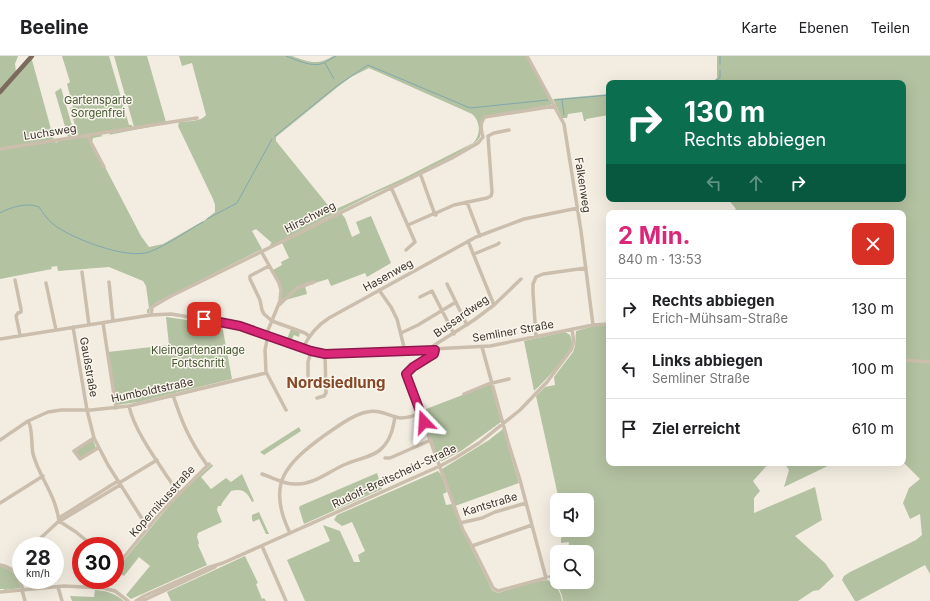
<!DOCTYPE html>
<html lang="de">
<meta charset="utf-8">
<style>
:root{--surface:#fff;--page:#f2f2f2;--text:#202124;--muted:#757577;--line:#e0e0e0;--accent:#db2777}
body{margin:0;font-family:Inter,sans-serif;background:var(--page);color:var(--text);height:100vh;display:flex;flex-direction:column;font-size:15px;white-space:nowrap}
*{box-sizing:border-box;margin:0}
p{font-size:13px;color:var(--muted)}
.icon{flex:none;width:22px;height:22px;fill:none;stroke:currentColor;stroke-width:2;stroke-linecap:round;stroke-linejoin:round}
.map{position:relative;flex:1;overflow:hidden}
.drawer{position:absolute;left:606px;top:154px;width:300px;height:256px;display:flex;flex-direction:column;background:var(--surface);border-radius:8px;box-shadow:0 4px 16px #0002}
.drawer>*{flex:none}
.hud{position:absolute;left:606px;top:24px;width:300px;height:122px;border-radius:8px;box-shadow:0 4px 16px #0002;background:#0b6e4f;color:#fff;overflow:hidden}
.fabs{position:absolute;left:550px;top:437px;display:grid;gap:8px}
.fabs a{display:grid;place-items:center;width:44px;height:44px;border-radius:8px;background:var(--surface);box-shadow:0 4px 16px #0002;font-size:20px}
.speed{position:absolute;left:12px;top:481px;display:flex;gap:8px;font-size:20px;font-weight:700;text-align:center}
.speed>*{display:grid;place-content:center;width:52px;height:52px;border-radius:50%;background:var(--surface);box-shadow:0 4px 16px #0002;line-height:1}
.speed small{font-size:10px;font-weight:400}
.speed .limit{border:6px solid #d22;background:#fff;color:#111}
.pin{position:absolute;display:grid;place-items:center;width:34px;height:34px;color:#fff;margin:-17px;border-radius:8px;box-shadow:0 2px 6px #0006}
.me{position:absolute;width:44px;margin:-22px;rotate:340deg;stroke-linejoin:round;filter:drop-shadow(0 0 3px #0008)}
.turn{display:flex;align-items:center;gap:14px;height:84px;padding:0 12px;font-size:18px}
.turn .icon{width:52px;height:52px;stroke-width:2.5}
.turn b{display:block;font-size:28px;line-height:34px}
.lanes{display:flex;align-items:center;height:38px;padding:0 12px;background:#0003;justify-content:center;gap:20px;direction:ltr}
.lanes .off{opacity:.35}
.round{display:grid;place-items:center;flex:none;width:42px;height:42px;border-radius:8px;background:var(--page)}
.overview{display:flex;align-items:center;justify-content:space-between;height:68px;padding:0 12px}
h1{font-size:24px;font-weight:700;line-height:30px;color:var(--accent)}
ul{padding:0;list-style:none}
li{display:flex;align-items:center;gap:12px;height:60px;padding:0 12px;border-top:1px solid var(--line)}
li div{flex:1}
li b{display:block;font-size:15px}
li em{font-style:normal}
header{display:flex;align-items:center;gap:24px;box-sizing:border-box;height:56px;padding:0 20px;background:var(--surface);border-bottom:1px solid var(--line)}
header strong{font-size:19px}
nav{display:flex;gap:22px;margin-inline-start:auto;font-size:14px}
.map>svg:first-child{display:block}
</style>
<header>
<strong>Beeline</strong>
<nav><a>Karte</a><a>Ebenen</a><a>Teilen</a></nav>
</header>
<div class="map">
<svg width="930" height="545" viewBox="0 0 930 545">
<rect width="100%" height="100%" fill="#f3ede1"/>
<path fill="#b3c2a1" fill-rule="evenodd" d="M 0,0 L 18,0 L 15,8 L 16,16 L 0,33 Z
M 34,0 L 32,4 L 54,84 L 0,92 L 0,38 Z
M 62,0 L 109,0 L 129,69 L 132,69 L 132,71 L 78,80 L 70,52 L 73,51 L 67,28 L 70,26 Z
M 114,0 L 147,0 L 166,66 L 134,71 Z
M 179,0 L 292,0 C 309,6 317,10 333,0 L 526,0 L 552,48 L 550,49 L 484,61 L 480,81 L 477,85 L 453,100 L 405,124 L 373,138 L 271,190 L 270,188 L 272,187 L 256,173 L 252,175 L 262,193 L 157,246 L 150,251 L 149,257 L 147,257 L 147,254 L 149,252 L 146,230 L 143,225 L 109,211 L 58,215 L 57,210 L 51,211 L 52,213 L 0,223 L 0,94 L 55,85 L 56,87 L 58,85 L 86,80 L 105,111 L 141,180 L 149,191 L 163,188 L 205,164 L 215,156 L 215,149 L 213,143 L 178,70 L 179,66 C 188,65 201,66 206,59 L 192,7 L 182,10 ZM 369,12 L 472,58 C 481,66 481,79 473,87 L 404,122 L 334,154 L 331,153 L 276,85 L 276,81 L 339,30 L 351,21 Z
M 717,0 L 930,0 L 930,305 L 903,303 L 903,157 L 733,157 L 736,153 L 728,143 L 903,143 L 903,27 L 711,27 L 717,22 Z
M 61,32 L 75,80 L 68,81 L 55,36 Z
M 609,38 L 609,59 L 586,63 L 586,65 L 584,65 L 582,56 L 568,58 L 567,62 L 562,62 L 553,43 Z
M 170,67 L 93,82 L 92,86 L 89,80 L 101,78 L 102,80 L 110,79 L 110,77 Z
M 341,157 L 345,162 L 352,181 L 360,177 L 356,166 L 371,160 L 391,207 L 367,221 L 365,217 L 331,230 L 328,223 L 305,230 L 307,238 L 282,245 L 282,234 L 273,214 L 282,209 L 281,206 L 289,202 L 282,187 Z
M 166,261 L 222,269 L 232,323 L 138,346 L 117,349 L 108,296 L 169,289 Z
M 609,269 L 609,407 L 769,407 L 753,425 L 760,435 L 754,442 L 754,457 L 815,431 L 822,464 L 795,480 L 825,507 L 834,520 L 819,534 L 813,535 L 798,545 L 563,545 C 562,535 555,525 546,520 L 557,518 L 557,526 L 587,526 L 587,496 L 568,496 L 569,486 L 561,487 L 561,483 L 564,474 L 587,474 L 587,444 L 559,444 L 536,340 L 545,331 L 555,329 L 554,321 L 573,296 L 575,290 L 576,275 L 594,270 Z
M 291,273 L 300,276 L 299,281 L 294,279 L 291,285 L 287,283 Z
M 565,276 L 570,279 C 571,282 572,284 572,288 C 569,300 544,326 534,335 L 524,285 Z
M 903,305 L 930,307 L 930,518 L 925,509 L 858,545 L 855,545 L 842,524 L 844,520 L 850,516 L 916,484 L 922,479 L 920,458 L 910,463 L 903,447 L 909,432 L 920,423 L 903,406 Z
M 491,328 L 501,366 L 461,395 L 442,405 L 439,404 L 421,355 Z
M 299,371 L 301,375 L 264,399 L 260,396 Z
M 503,373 L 519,427 L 455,450 L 442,413 L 489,384 Z
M 93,384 L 96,392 L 80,402 L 75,395 Z
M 784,407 L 834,407 L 784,431 L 789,414 Z
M 212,408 L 213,410 L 201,421 L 211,433 L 226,422 L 231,426 L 242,418 L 254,445 L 252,446 C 247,436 243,432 231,435 L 222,447 L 221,450 L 218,450 L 217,454 L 222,466 L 198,477 L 197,481 L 199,487 L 198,489 L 207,509 L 131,543 L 126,539 L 150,510 L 139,501 L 124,520 L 119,517 L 115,521 L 115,515 L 162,458 L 179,439 Z
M 438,415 C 443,420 445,430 447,436 L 443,438 L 446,449 L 452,448 C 463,478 479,506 492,534 L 498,537 L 534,526 L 548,524 C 556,529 561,536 562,545 L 305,545 L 287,504 L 330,485 L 323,469 L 340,475 L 354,506 L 360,506 L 358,499 L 365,495 L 352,466 L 342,470 L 334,464 L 337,459 Z
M 377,417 L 382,433 L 304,468 L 299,452 L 300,450 Z
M 259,456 L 269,478 L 266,478 L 259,463 L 253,466 L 252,463 L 252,459 Z
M 245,500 L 258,527 L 256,528 L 262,543 L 264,542 L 266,545 L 171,545 L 167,536 Z
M 0,510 C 13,515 18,518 21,532 L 4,534 L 4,533 L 0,533 Z
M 95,534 C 107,535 114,537 124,545 L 72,545 L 70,540 L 94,541 Z"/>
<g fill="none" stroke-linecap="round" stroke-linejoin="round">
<path stroke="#81a8af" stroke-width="1" d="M 286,0 C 297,4 312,12 324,7 C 328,5 332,2 336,0
M 720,0 L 720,8
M 325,7 L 334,23
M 711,27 L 720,22 L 720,14
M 555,44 L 609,39
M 562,44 L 564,59
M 275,80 L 338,29 L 368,9 L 470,52 L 548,44
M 0,157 C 11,151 27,146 39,151 C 43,157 47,163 53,168 C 70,182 127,204 149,196 C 168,189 185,176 203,166
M 207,163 L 237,147 L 272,83"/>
<path stroke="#cbbead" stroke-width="3.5" d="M 527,0 L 564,68 L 581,175 L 593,269
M 87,79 L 104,111
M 488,80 L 494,77 L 509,74
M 0,93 L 197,62
M 420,117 L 434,156
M 391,131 L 415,186 L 406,194
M 467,146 L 480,180
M 436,157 L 436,159 L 433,158 L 434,156 L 436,157 L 454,149 L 487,142 L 491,140 L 492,136 L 488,80
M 408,169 L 433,158
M 468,185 L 494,249
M 261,195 L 279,227 L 281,234 L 280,245 L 266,279
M 474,198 L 498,188 L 499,187
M 269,210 L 250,220 L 250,223 L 260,244 L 262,254 L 264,258 L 272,265 L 305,277 L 309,280
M 82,216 L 89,269
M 15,224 L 21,253 L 21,256 L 18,257 L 16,260 L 20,279
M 109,226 L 113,265
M 46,227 L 56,274
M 447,228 L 467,269
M 379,234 L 391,251 L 397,263 L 405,295
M 420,241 L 432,235 L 454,278
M 279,249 L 297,232 L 314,226
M 151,259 L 152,251 L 169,241 L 452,102 L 478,87 L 483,81 C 481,75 480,66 485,61 L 555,50
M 103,267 L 116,352
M 73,271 L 87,354 L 94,382 L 108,409 L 148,472
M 401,277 L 418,269 L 456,246
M 268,279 L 265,294 L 266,316 L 286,354
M 536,281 L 533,237 L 533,228 L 536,221 L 543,218 L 586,212
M 0,283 L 151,259 L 171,258 L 231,268 L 254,274 L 315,296 L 335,298 L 490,290 L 593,269 L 609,268
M 303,292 C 309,279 318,269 329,262 L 476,181 L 524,163 L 578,152
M 429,294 L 433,290 L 474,264 L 494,249 L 521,223
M 435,294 L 434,298 L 409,314 L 407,317 L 407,321 L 463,474 L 472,490 L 493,532 L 498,535 L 546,522 L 520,424 L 508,386 L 482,291
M 903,304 L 930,306
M 308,320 L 308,306 L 311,295
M 464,338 L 488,328 L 509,323
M 173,339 C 182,367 190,385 207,409
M 317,342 L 324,340 L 326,337 L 325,298
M 129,350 C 135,378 163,413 179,438
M 28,365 C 33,372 31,388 33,398 C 40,423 55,437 59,465 L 76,476 L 93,490
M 94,382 L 74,395 L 80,403 L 98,392
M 0,384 L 28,365 L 48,356 L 61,354 L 91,354 L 129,350 L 266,317
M 385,402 L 390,402 L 431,384
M 262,418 C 274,422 285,429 298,428 C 315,428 331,414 346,408 C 357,403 374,401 382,392 C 391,383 393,372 395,361
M 119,427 L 157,404
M 0,447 L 43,420
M 59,462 L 118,425
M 60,465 L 120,429
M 460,467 L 482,462 L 495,456 L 526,447
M 290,477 C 266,428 285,408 325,379 C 337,371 352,359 367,356 C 381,353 388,360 400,362 C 407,362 414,360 420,357
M 32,490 L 59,465
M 262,490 L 286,545
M 472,490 L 532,469
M 0,509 C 14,511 20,521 23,534
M 115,512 L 161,456 L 209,408
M 12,514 L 21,503
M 58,531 L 62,545
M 103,532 L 106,524
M 22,534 L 25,545
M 0,536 L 64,530 L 103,532 L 115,535 L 128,545
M 136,545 L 144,540 L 207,512 L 223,507 L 440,410 L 455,402 L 479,387 L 520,354 L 547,326 L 571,294 C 575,287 573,281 572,273
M 142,545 L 215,511"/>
<path stroke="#7b6b5d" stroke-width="4.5" d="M 0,36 L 32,0"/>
</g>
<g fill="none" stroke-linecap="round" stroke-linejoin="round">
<defs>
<path id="route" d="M 204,263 L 240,270 L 311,295 L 325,298 L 435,294 L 434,298 L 413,311 L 406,318 L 424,366"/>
</defs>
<use href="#route" stroke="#8e194d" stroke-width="10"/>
<use href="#route" stroke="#db2777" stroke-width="7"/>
</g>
<g text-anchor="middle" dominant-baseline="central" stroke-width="3" stroke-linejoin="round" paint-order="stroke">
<g font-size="11" fill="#445730" stroke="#faf6ee">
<text x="98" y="44">Gartensparte<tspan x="98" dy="13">Sorgenfrei</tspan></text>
<text x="198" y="294">Kleingartenanlage<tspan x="198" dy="13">Fortschritt</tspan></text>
</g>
<g font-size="11" fill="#3a322b" stroke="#faf6ee">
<text transform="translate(50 76) rotate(-9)">Luchsweg</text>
<text transform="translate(583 129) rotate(81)">Falkenweg</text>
<text transform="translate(310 161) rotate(-27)">Hirschweg</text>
<text transform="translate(388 219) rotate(-29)">Hasenweg</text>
<text transform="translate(461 260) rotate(-35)">Bussardweg</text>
<text transform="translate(513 275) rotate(-10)">Semliner Straße</text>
<text transform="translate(89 311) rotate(80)">Gaußstraße</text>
<text transform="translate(152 334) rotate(-12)">Humboldtstraße</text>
<text transform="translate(394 420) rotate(-25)">Rudolf-Breitscheid-Straße</text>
<text transform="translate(162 445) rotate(-48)">Kopernikusstraße</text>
<text transform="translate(490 448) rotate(-17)">Kantstraße</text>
</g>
<g font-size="15" font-weight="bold" fill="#864927" stroke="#faf6ee">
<text x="336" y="326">Nordsiedlung</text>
</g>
</g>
</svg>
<div class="fabs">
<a><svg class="icon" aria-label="sound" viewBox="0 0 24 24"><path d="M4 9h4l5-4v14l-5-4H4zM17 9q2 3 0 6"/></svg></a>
<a><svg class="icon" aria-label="search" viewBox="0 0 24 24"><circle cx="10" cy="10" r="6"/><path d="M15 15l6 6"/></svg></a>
</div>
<div class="speed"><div>28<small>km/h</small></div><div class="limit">30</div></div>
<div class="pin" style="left:204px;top:263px;background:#d93025"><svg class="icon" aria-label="arrive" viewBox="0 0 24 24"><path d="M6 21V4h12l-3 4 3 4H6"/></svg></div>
<svg class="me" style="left:424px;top:366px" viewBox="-20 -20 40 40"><path d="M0-17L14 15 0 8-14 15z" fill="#db2777" stroke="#fff" stroke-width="4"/></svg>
<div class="hud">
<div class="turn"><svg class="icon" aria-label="right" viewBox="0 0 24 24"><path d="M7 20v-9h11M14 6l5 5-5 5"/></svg><div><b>130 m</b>Rechts abbiegen</div></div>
<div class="lanes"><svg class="icon off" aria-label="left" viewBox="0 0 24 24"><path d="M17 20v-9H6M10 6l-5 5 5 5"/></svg><svg class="icon off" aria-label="ahead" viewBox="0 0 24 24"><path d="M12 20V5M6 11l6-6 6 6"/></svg><svg class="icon" aria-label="right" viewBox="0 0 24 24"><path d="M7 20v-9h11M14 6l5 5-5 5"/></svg></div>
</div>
<section class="drawer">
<div class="overview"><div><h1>2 Min.</h1><p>840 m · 13:53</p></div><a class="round" style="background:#d93025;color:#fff"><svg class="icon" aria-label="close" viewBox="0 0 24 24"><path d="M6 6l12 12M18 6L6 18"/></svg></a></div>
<ul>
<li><svg class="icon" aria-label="right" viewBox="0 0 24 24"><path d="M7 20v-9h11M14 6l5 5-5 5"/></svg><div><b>Rechts abbiegen</b><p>Erich-Mühsam-Straße</p></div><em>130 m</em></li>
<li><svg class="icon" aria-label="left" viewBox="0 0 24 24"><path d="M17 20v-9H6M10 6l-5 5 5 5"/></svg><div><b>Links abbiegen</b><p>Semliner Straße</p></div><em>100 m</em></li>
<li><svg class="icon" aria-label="arrive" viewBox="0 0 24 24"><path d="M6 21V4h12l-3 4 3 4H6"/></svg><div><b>Ziel erreicht</b></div><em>610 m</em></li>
</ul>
</section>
</div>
